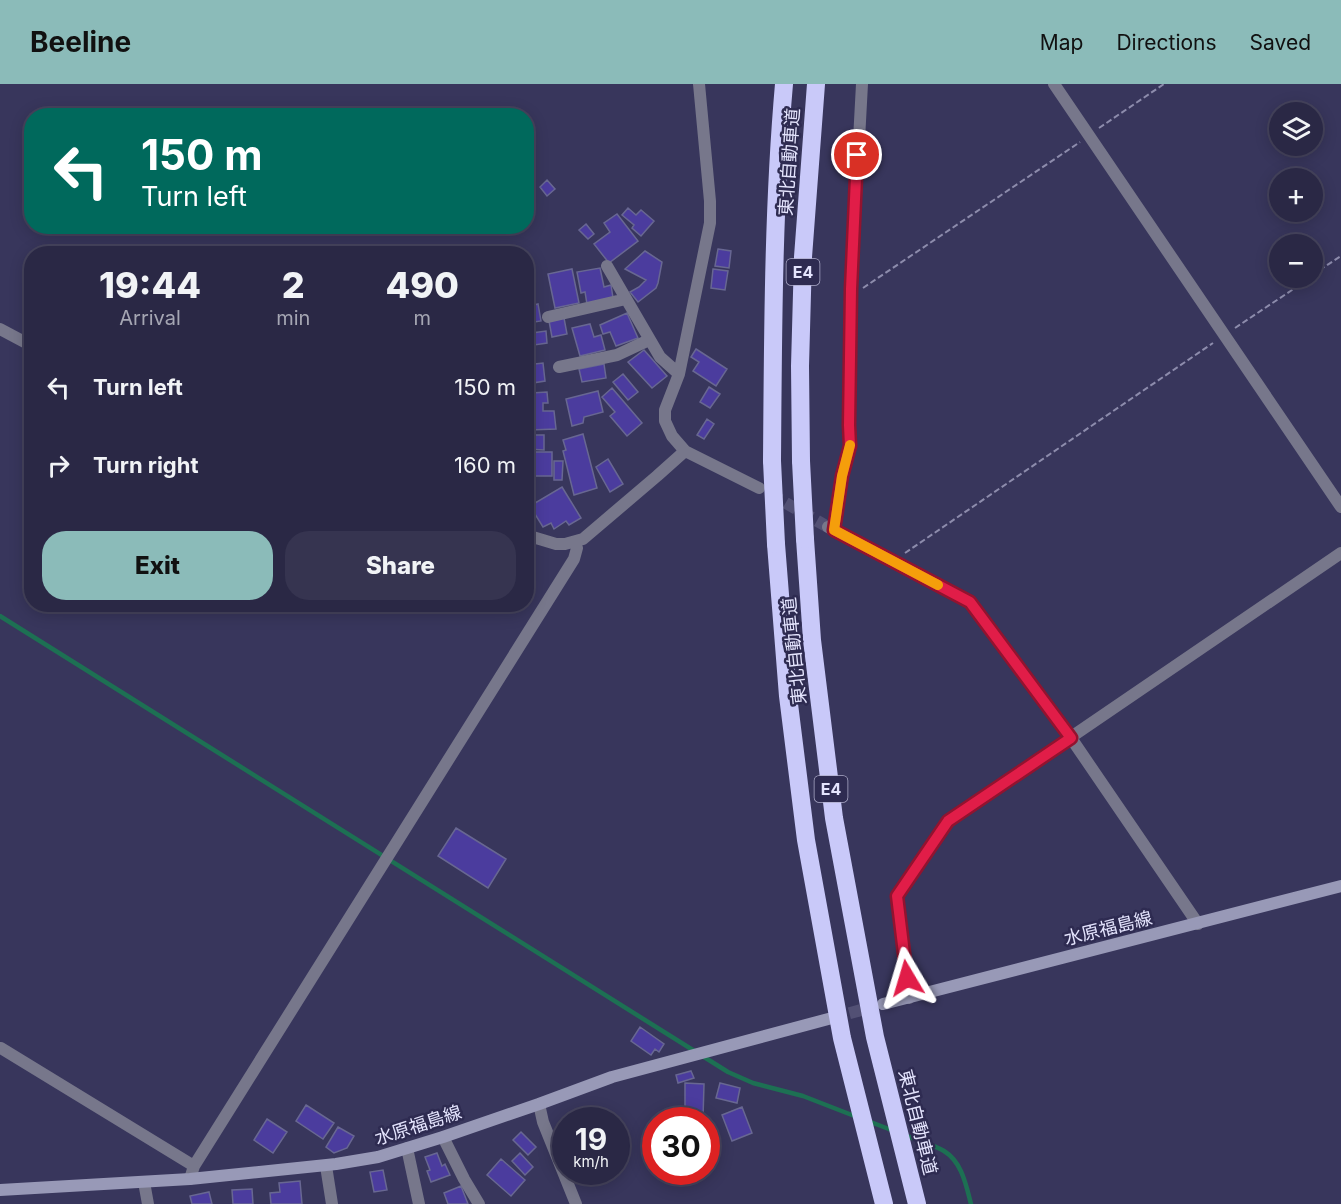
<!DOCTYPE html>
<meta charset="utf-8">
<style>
:root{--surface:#2a2845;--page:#363450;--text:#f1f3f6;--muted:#a5a6b3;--line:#46445e;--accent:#8bbbb9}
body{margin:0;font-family:Inter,"Noto Sans JP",sans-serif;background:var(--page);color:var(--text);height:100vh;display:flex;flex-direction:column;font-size:22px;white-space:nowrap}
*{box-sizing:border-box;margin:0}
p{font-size:20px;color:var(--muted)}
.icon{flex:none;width:33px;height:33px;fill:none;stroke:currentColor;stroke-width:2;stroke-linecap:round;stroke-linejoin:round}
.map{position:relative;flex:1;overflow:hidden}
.sheet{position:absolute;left:24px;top:162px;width:510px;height:366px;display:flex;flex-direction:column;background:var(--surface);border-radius:24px;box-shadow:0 3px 15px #0003,0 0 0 2px var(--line)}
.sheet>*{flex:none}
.top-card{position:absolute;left:24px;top:24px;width:510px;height:126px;border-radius:24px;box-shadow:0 3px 15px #0003,0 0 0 2px var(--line);background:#00695c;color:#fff;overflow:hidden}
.fabs{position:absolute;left:1269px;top:18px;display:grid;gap:12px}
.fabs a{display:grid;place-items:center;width:54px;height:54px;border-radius:50%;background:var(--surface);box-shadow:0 3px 15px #0003,0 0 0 2px var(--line);font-size:30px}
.speed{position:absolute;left:552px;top:1023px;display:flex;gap:12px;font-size:30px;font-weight:700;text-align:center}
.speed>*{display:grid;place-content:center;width:78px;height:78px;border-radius:50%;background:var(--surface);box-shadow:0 3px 15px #0003,0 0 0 2px var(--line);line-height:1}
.speed small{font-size:15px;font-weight:400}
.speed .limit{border:9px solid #d22;background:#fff;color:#111}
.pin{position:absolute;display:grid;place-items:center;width:51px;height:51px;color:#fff;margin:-26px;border:3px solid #fff;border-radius:50%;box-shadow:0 2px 6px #0007}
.me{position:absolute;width:66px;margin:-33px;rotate:353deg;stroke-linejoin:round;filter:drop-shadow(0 0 4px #0008)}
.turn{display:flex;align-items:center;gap:21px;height:126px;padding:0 18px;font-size:27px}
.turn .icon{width:78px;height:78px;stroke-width:2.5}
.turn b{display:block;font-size:42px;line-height:51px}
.eta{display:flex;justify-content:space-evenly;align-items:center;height:102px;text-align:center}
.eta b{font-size:36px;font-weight:800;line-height:42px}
.cta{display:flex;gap:12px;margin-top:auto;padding:12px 18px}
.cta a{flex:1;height:69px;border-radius:24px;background:var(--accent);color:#111;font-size:24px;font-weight:800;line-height:69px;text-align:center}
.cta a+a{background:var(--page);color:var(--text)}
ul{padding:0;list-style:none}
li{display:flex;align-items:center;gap:18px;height:78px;padding:0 18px}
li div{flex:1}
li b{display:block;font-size:22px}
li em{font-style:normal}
header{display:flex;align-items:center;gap:36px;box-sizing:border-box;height:84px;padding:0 30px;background:var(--accent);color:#111}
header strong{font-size:28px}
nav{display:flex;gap:33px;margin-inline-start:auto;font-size:21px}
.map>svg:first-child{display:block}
</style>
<header>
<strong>Beeline</strong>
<nav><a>Map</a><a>Directions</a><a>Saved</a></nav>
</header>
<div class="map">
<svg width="1341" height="1120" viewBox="0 0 1341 1120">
<rect width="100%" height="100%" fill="#38365c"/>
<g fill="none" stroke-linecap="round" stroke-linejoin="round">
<path stroke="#1d7053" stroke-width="4.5" d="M 0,532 L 728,988 L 753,999 L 803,1012 L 857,1033
M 868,1037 L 894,1047
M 904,1051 C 916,1056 933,1060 944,1067 C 962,1078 966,1101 971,1120"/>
</g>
<path fill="#4b3c9e" stroke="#686792" stroke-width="1.5" d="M 547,96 L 555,105 L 547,112 L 540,103 Z
M 628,124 L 636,131 L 641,126 L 654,137 L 641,152 L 632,144 L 634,141 L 622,131 Z
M 617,130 L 638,157 L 609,179 L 594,160 L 610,148 L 604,139 Z
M 586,140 L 594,150 L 588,155 L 579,146 Z
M 718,165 L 731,167 L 729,184 L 715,182 Z
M 645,167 L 662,178 L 658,199 L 656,204 L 638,218 L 630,208 L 639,203 L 646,196 L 625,185 Z
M 600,184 L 604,203 L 611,201 L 613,214 L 587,220 L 585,208 L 581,209 L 577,188 Z
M 572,185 L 579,219 L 555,224 L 548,190 Z
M 713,185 L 728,187 L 725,206 L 711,204 Z
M 538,220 L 541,237 L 528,239 L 526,223 Z
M 627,229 L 638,254 L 616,262 L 610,248 L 603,250 L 600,241 Z
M 564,234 L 567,250 L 552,253 L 549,237 Z
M 590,240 L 594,253 L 601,251 L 605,266 L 580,272 L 572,244 Z
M 526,247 L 528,254 L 530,253 L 534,271 L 526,272 Z
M 546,247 L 547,259 L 534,261 L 532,249 Z
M 696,265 L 727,285 L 716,302 L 693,287 L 699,278 L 691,273 Z
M 644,266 L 667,292 L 652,304 L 628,278 Z
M 543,279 L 545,297 L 526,300 L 526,281 Z
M 604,280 L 606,294 L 582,298 L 579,285 Z
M 623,290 L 638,308 L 628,316 L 613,298 Z
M 709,303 L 720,310 L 710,324 L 700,318 Z
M 612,304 L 642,339 L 627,352 L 610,332 L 615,328 L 602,313 Z
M 598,307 L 603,328 L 584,333 L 583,339 L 572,342 L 566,315 Z
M 547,308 L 548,319 L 543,319 L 543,327 L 554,327 L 556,345 L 529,346 L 528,319 L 531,319 L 531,309 Z
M 707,335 L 714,340 L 704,355 L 697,351 Z
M 583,350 L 597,404 L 574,411 L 563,367 L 566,366 L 563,356 Z
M 526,351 L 544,351 L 544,366 L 526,365 Z
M 526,368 L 552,368 L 552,392 L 526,392 Z
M 608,375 L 623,400 L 610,408 L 596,383 Z
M 554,377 L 563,377 L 562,396 L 554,396 Z
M 562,403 L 581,434 L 569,441 L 566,437 L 554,445 L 551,439 L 543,443 L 530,422 Z
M 456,744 L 506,775 L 488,804 L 438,772 Z
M 640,943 L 664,960 L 659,968 L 655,965 L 651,971 L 631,957 Z
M 691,987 L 694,994 L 678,999 L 676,991 Z
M 685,999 L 704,1000 L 703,1034 L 685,1034 Z
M 720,999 L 740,1004 L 737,1019 L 716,1014 Z
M 306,1021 L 334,1039 L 323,1055 L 296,1037 Z
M 742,1023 L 752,1049 L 732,1057 L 722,1031 Z
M 267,1035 L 287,1048 L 273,1069 L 254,1056 Z
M 338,1043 L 354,1052 L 347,1064 L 334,1069 L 326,1063 Z
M 521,1048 L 536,1063 L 528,1071 L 513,1056 Z
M 437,1069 L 442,1082 L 445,1080 L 450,1091 L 431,1098 L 427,1087 L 430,1086 L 425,1073 Z
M 520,1069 L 533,1083 L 525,1091 L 512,1077 Z
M 501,1075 L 525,1096 L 511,1112 L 487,1091 Z
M 383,1086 L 387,1106 L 374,1108 L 370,1088 Z
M 300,1097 L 302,1120 L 271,1120 L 270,1109 L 280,1108 L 279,1099 Z
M 461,1102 L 468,1120 L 448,1120 L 444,1109 Z
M 252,1105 L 253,1120 L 233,1120 L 232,1106 Z
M 209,1108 L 212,1120 L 192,1120 L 190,1112 Z"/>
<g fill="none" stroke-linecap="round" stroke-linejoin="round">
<path stroke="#525074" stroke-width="12" stroke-dasharray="12 6" stroke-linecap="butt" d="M 770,410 L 828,443"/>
<path stroke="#525074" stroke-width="12" stroke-dasharray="12 6" stroke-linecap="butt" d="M 832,934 L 876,922"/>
<path stroke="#8d8cac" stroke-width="2" stroke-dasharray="6 3" stroke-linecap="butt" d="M 1099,44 L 1164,0
M 1312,191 L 1341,172
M 863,204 L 1080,58
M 1235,244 L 1310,194
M 905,469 L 1213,259"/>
<path stroke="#77778b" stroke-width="12" d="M 607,182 L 660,273 L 679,290
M 548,233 L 626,215
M 0,245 L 32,262
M 559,283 L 617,271 L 649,256
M 685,367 L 672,352 L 665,337 L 665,326 L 679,290 L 710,139 L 710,117 L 699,0
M 828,443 L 970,518 L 1071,654 L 1198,840
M 834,445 L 842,392 L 850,362 L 849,341 L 851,205 L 862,0
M 526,451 L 556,460 L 565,460 L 583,455 L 657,392 L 685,367 L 759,404
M 909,914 L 897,812 L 948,737 L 1341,469
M 1,964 L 194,1082
M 539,1020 L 543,1038 L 576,1120
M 443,1053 L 464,1095 L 479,1120
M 407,1064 L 419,1120
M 326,1082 L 332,1120
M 190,1095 L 194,1082 L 574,475 L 577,464 L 574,459
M 144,1098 L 148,1120"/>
<path stroke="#77778b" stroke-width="12" d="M 1054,0 L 1341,423"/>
<path stroke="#9899b7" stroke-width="12" d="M 883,920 L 1341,802
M 0,1106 L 190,1095 L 336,1080 L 378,1073 L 443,1053 L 539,1020 L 612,993 L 832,934"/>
<path stroke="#c9c9f9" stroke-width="18" d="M 772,377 C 773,251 773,125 784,0
M 801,377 L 800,282 L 803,173 L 816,0
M 805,455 L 812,556 L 834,734 L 875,953 L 917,1120
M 776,460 L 788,612 L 806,756 L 842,954 L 884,1120"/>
<path stroke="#c9c9f9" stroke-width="18" d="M 772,377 L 776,460
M 801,377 L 805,455"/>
</g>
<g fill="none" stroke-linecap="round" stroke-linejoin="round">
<defs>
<path id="route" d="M 857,71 L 851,205 L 849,341 L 850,362 L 842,392 L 834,446 L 970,518 L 1071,654 L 948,737 L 897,812 L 907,894"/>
</defs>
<use href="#route" stroke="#92132f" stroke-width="15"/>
<use href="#route" stroke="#e11d48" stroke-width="10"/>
<path stroke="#f59e0b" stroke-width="10" d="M 850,361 L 842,392 L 834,446 L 938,501"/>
</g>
<g text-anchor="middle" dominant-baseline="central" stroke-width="5" stroke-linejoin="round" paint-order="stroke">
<g fill="#2e2b51" stroke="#adacc9" stroke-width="1.5">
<rect x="786.5" y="175" width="33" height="26" rx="4.5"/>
<rect x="814.5" y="692" width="33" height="26" rx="4.5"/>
</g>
<g font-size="16" font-weight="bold" fill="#e4e4fd">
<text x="803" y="188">E4</text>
<text x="831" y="705">E4</text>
</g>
<g font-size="18" fill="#e4e4fd" stroke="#2e2b51">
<text transform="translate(789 78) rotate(-86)">東北自動車道</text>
<text transform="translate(794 567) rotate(-96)">東北自動車道</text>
<text transform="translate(1108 844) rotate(-14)">水原福島線</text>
<text transform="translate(918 1038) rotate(76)">東北自動車道</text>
<text transform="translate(418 1041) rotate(-18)">水原福島線</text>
</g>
</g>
</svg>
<div class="fabs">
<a><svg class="icon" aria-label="layers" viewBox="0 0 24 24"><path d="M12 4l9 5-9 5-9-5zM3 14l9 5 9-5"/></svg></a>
<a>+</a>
<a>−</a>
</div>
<div class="speed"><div>19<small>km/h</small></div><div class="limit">30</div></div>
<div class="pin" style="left:857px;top:71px;background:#d93025"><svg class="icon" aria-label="arrive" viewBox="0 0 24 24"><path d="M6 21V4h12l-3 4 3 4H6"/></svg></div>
<svg class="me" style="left:907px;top:894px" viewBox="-20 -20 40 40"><path d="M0-17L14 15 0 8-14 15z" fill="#e11d48" stroke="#fff" stroke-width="4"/></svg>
<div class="top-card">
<div class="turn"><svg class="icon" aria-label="left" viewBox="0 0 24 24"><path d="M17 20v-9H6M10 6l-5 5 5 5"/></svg><div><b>150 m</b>Turn left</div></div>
</div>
<section class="sheet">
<div class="eta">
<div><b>19:44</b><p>Arrival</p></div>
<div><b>2</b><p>min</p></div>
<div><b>490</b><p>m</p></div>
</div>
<ul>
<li><svg class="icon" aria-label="left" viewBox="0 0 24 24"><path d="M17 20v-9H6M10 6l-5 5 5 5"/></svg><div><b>Turn left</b></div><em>150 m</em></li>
<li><svg class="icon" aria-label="right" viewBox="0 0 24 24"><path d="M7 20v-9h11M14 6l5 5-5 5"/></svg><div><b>Turn right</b></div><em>160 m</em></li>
</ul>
<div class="cta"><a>Exit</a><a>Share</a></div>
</section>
</div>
